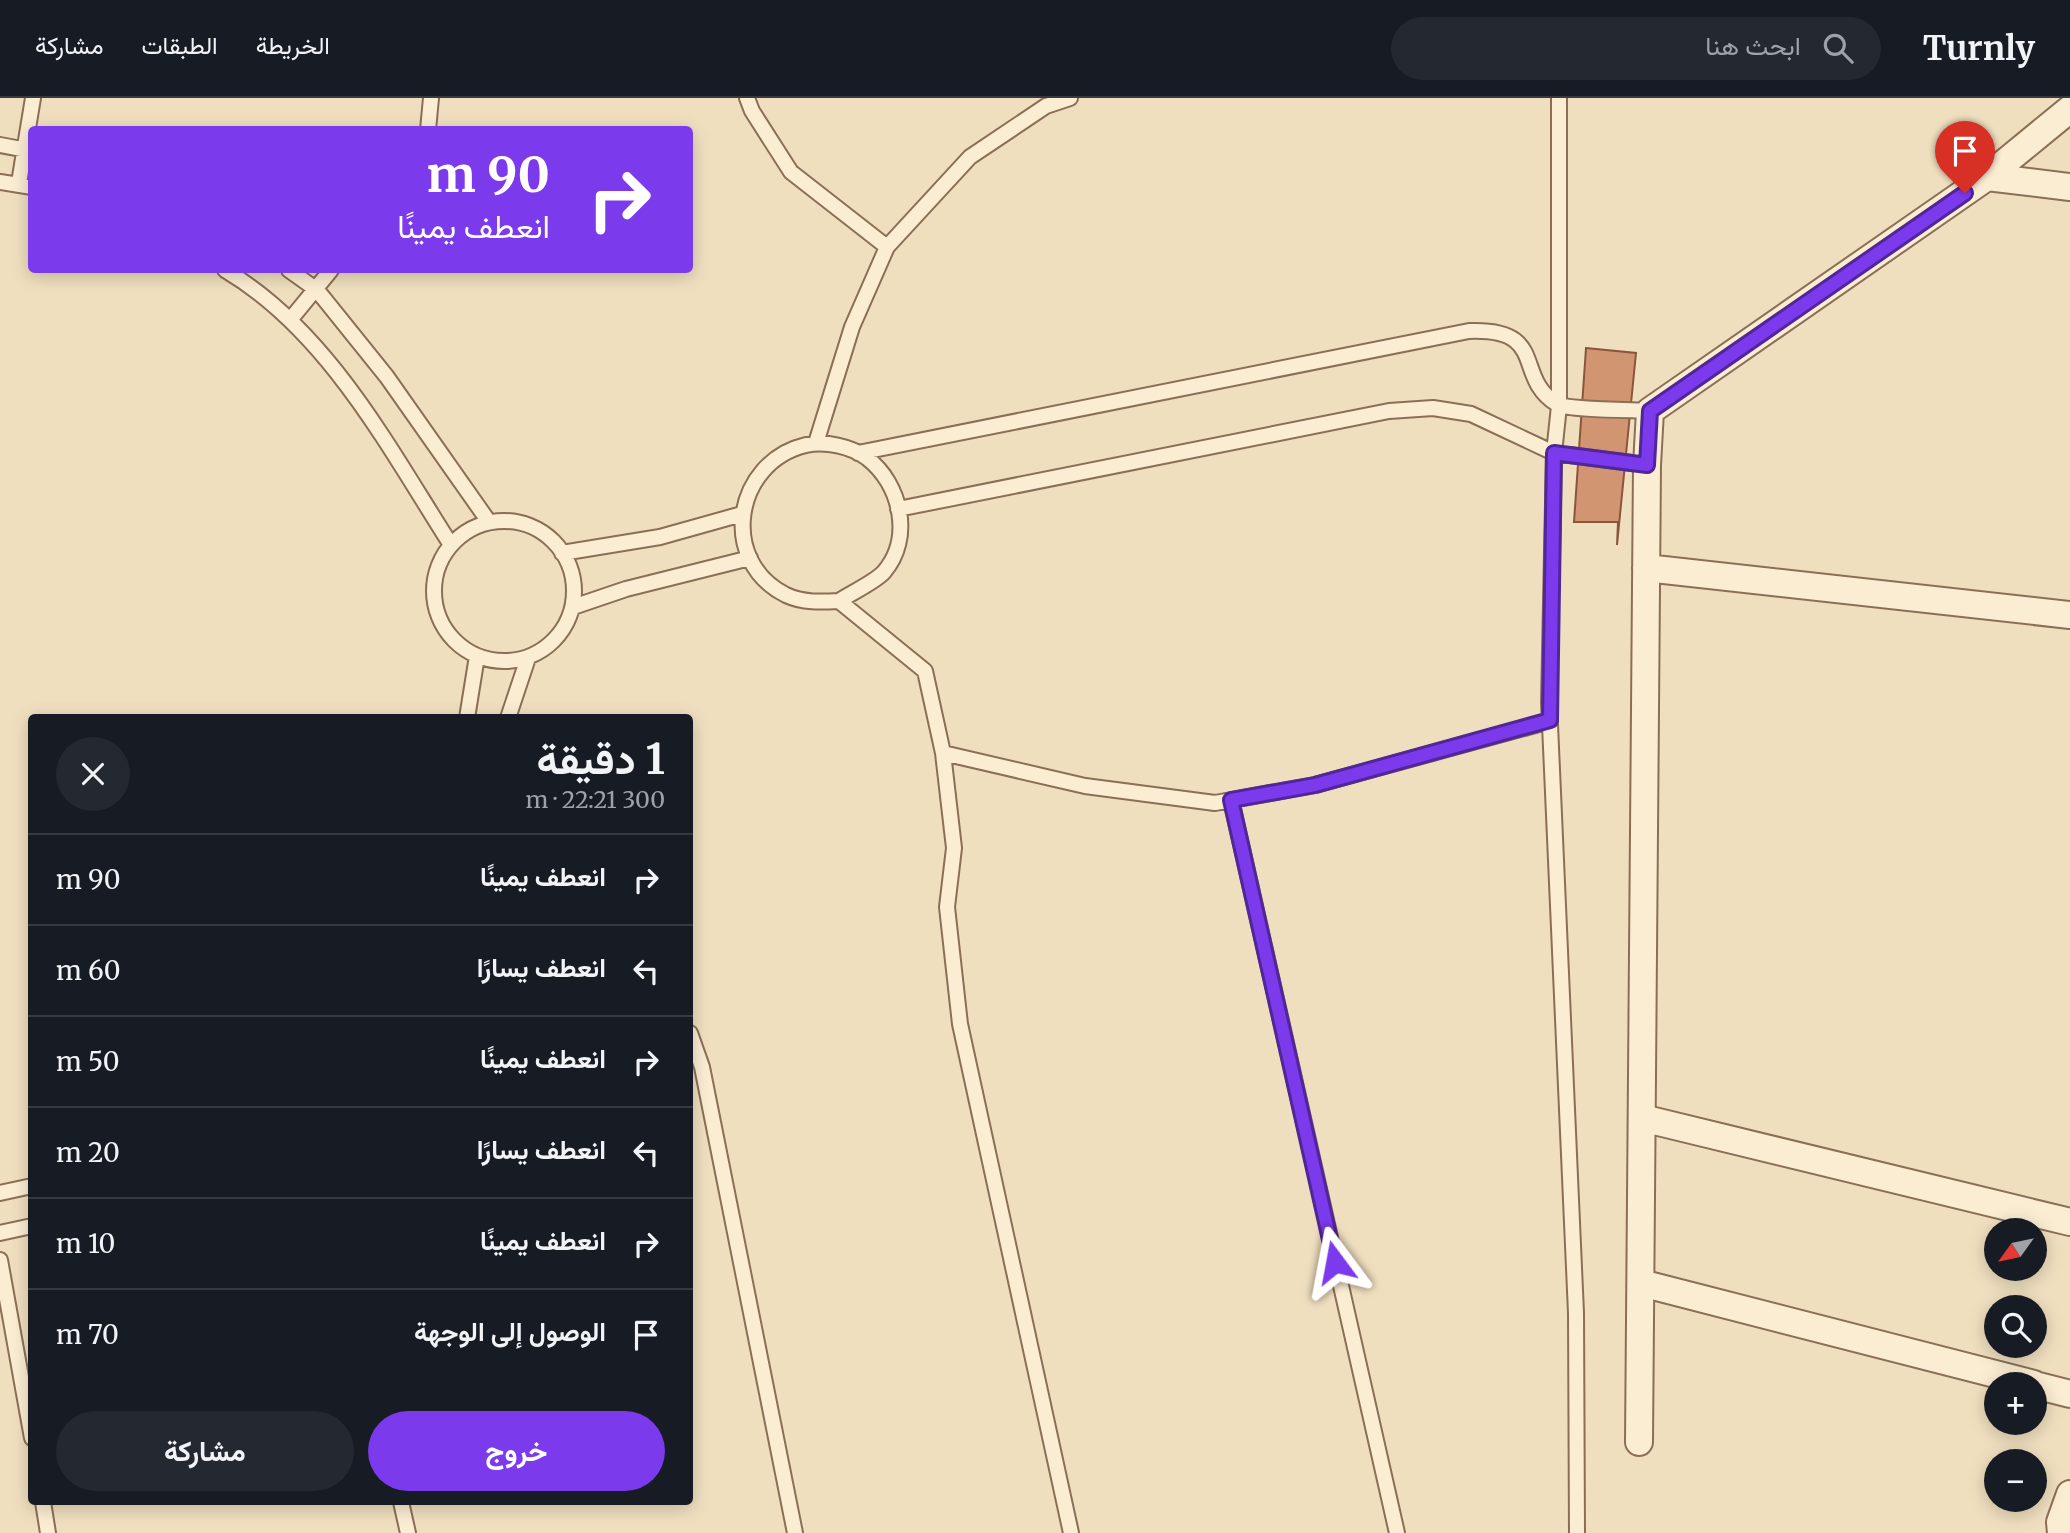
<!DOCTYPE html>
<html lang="ar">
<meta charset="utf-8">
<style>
:root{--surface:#171b24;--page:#242831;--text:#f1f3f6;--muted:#9ea1a6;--line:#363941;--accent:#7c3aed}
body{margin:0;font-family:Merriweather,Vazirmatn,serif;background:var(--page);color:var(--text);direction:rtl;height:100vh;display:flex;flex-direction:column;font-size:26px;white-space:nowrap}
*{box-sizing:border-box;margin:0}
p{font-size:23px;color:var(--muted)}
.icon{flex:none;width:38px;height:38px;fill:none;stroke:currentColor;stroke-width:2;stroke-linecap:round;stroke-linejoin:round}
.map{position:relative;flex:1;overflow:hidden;direction:ltr}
.drawer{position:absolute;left:28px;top:616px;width:665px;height:791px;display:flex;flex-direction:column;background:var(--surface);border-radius:7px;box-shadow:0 4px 18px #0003;direction:rtl}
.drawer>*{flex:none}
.top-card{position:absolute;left:28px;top:28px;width:665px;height:147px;border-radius:7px;box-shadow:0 4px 18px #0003;direction:rtl;background:#7c3aed;color:#fff;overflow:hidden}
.needle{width:46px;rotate:237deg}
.controls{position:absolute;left:1984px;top:1120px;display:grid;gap:14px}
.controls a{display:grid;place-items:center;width:63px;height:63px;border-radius:50%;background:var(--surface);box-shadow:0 4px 18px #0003;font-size:35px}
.pin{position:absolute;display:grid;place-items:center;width:60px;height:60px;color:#fff;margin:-72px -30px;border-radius:50% 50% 50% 0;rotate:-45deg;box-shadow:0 0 7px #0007}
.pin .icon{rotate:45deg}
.me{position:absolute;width:77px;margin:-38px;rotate:347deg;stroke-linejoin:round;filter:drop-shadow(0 0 5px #0008)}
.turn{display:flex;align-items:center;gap:24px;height:147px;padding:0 28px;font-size:32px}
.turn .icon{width:91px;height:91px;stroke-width:2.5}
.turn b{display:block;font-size:49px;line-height:60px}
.round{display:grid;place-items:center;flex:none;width:74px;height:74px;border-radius:37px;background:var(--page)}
.overview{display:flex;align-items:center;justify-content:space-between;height:119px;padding:0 28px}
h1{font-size:42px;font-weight:700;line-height:52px}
.action{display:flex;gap:14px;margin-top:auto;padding:14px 28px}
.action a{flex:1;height:80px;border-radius:42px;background:var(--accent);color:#fff;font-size:28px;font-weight:700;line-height:80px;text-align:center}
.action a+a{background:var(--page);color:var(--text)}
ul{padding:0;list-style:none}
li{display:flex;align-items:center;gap:21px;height:91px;padding:0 28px;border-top:2px solid var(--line)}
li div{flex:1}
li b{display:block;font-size:26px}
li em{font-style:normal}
header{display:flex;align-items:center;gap:42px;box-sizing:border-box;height:98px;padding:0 35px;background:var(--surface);border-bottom:2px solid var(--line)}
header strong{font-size:33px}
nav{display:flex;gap:38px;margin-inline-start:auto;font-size:24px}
.search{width:490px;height:63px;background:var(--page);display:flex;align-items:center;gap:18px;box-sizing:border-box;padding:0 24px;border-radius:38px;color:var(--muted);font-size:26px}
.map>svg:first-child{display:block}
</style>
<header>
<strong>Turnly</strong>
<div class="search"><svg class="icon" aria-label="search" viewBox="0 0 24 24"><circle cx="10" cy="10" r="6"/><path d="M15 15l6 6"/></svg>ابحث هنا</div>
<nav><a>الخريطة</a><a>الطبقات</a><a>مشاركة</a></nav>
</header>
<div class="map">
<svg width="2070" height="1435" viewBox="0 0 2070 1435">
<rect width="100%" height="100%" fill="#f0dfbf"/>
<path fill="#d19572" stroke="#8a563b" stroke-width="2" d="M 1586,250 L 1636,255 L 1617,447 L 1618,424 L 1574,424 Z"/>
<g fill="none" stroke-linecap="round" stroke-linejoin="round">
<defs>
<path id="lane" d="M 747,0 L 752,13 L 791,74 L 887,149
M 1559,0 L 1559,308 L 1554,355 L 1549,604 L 1576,1215 L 1577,1435
M 428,32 L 431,0
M 0,47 L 32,53
M 0,84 L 32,89
M 19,85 L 33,0
M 225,172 C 327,232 389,350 451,447
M 289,172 L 317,192 L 387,279 L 489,424
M 290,222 L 331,172
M 816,345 L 852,229 L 887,149 L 970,59 L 1046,8 L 1070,0
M 858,355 L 1469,233 C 1549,230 1513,279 1557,306 C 1568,312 1633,312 1650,313
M 898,411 L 1389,313 L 1433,310 L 1471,316 L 1554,355 L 1647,367
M434 493a70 70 0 1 1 140 0a70 70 0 1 1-140 0Z
M 562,455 L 660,439 L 742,416
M 839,503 C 851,495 875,484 884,474 C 913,440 901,386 867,360 C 850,348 826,343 806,347 C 734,364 718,463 786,497 C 803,505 821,504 839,503 L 925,573 L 943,655 L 1085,688 L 1215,705 L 1315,687 L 1550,623
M 573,509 L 626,491 L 750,460
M 467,620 L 477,558
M 508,620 L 528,560
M 943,655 L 954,750 L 947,809 L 960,926 L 1071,1435
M 1231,702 L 1397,1435
M 690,935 L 702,969 L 795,1435
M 0,1095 L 32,1088
M 0,1135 L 32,1128
M 0,1162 L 32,1340
M 43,1404 L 48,1435
M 401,1404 L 408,1435"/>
<path id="street" d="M 1987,79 L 2070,89
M 1646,470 L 2070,517
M 1642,1020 L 2070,1124
M 1641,1185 L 2034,1286
M 2035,1287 L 2070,1296
M 1639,1344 L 1647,367 L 1650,313 L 1987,79 L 2070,11
M 2061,1435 L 2060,1424 L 2070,1396"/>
</defs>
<use href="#lane" stroke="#8a6f56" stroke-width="18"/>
<use href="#street" stroke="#8a6f56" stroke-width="30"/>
<use href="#lane" stroke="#fbedd2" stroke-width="14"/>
<use href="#street" stroke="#fbedd2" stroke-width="26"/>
</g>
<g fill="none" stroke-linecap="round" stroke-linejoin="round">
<defs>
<path id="route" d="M 1335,1164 L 1231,702 L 1315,687 L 1550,622 L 1554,355 L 1647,367 L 1650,313 L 1965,95"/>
</defs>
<use href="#route" stroke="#51269a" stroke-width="18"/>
<use href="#route" stroke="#7c3aed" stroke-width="12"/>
</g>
</svg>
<div class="controls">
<a><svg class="needle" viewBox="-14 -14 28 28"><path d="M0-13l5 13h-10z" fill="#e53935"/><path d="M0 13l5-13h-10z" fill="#9ea1a6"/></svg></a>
<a><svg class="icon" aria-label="search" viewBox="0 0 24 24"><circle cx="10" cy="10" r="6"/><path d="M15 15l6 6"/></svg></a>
<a>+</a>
<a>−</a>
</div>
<div class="pin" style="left:1965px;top:95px;background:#d93025"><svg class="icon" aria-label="arrive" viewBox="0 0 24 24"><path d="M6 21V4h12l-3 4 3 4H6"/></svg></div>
<svg class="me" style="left:1335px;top:1164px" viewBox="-20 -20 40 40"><path d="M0-17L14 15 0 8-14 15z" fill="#7c3aed" stroke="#fff" stroke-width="4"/></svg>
<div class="top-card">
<div class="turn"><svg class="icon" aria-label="right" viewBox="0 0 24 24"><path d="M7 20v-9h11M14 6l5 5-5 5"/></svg><div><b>90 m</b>انعطف يمينًا</div></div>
</div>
<section class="drawer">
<div class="overview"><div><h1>1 دقيقة</h1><p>300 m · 22:21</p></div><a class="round"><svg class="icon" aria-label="close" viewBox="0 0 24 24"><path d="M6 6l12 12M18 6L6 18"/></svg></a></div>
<ul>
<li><svg class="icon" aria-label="right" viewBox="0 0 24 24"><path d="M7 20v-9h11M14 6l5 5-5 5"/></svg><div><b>انعطف يمينًا</b></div><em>90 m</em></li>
<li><svg class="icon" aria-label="left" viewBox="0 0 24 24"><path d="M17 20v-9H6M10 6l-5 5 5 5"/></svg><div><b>انعطف يسارًا</b></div><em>60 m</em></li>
<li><svg class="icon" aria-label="right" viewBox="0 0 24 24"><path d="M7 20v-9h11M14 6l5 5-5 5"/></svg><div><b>انعطف يمينًا</b></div><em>50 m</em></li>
<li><svg class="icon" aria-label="left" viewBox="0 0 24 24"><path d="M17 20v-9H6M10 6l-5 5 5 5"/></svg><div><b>انعطف يسارًا</b></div><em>20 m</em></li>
<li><svg class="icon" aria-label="right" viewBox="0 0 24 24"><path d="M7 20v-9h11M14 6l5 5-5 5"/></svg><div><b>انعطف يمينًا</b></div><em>10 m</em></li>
<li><svg class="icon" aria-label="arrive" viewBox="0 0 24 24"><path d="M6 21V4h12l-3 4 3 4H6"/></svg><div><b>الوصول إلى الوجهة</b></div><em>70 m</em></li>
</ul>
<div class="action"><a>خروج</a><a>مشاركة</a></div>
</section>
</div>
